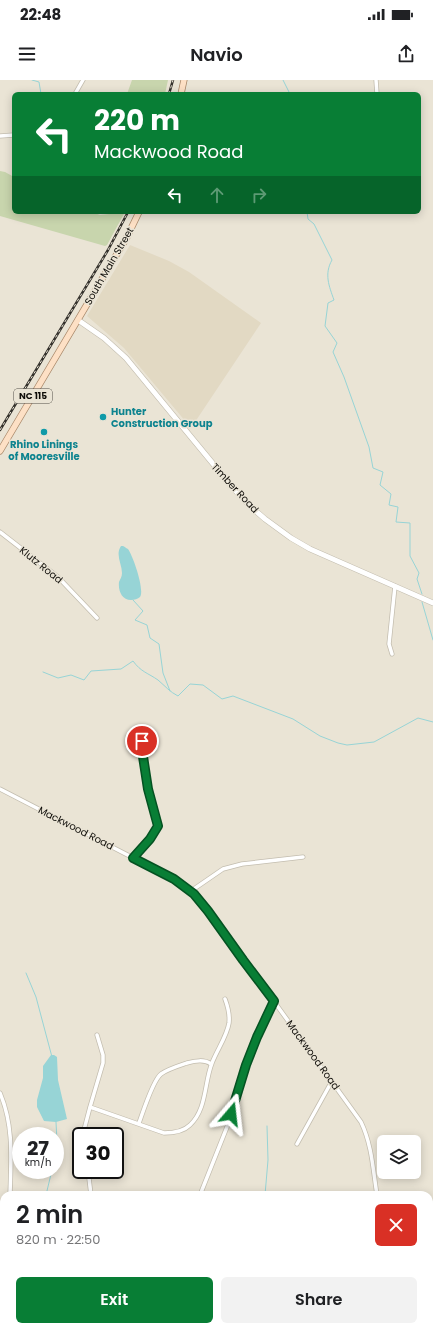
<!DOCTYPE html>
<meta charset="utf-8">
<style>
:root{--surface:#fff;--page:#f2f2f2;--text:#202124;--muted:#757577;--accent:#087e35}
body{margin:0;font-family:Poppins,sans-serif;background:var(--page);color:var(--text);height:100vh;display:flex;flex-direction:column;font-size:15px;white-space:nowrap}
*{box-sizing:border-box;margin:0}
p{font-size:13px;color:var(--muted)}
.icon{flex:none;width:22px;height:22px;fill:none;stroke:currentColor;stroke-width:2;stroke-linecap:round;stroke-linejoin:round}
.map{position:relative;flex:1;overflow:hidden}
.sheet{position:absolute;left:0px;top:1111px;width:433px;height:140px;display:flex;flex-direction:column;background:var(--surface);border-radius:12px 12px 0 0;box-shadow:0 2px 10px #0003}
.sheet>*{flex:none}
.top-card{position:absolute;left:12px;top:12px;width:409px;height:122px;border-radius:6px;box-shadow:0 2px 10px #0003;background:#087e35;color:#fff;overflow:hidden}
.tools{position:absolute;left:377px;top:1055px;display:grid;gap:8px}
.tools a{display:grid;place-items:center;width:44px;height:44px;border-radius:6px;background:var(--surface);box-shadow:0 2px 10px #0003;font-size:20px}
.speed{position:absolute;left:12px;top:1047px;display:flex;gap:8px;font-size:20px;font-weight:700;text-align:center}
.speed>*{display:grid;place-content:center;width:52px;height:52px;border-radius:50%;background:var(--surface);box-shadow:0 2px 10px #0003;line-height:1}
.speed small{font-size:10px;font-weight:400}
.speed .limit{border:2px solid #111;border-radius:6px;background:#fff;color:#111}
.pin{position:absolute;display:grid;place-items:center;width:34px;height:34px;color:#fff;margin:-17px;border:2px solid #fff;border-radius:50%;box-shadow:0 1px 4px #0007}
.me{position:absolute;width:44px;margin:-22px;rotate:17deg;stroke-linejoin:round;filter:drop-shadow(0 0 3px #0008)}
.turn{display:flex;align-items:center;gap:14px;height:84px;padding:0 16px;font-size:18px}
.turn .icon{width:52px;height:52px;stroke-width:2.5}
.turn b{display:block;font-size:28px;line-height:34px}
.lanes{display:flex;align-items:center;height:38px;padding:0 16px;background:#0003;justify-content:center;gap:20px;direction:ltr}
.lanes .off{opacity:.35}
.round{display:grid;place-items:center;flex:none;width:42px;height:42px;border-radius:6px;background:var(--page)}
.summary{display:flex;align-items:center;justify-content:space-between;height:68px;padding:0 16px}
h1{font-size:24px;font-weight:600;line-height:30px}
.primary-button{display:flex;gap:8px;margin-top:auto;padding:8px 16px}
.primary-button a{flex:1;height:46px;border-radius:6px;background:var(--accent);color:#fff;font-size:16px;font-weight:600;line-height:46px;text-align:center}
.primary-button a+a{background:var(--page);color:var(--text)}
.status{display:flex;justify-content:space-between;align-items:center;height:28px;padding:0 20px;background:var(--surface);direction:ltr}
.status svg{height:11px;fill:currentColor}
header{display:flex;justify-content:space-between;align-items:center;height:52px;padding:0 16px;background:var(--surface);font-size:18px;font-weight:600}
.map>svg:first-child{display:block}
</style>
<div class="status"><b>22:48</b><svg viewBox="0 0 49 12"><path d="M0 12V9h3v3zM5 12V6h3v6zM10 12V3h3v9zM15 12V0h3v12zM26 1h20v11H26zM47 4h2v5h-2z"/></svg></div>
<header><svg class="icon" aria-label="menu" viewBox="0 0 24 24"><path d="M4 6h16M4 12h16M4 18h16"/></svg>Navio<svg class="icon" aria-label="share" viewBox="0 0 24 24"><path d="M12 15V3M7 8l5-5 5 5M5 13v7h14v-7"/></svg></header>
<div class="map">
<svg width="433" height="1251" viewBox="0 0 433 1251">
<rect width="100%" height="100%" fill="#eae4d5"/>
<path fill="#e2d9c3" d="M 130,165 L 169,181 L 189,192 L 261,243 L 191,348 L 124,268 L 87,236 Z"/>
<path fill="#c8d5ad" d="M 132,0 L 168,0 L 165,14 L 127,14 Z
M 0,91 L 5,92 L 14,97 L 14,132 L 92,132 L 100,135 L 109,134 L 110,132 L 125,132 L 107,165 L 105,166 L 0,136 Z"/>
<path fill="#97d4d6" d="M 121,466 L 123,466 C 124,466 127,469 128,469 C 133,476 145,510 140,517 C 138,519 134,520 131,520 C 122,520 118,511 119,502 C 120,499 122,497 122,493 C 122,484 115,475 121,466 Z
M 51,975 L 54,975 L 57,977 L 58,1000 L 67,1039 L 56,1042 L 44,1041 L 37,1027 L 37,1020 L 43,998 L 43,986 Z"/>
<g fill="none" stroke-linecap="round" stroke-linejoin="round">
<path stroke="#97d4d6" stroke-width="1" d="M 32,0 L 39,2 L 41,14
M 283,0 L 290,14
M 307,132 L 308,139 L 314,144 L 332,180 C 324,194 329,206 334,220 L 328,223 L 325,246 L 337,263 L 333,272 L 344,297 L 369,367 L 373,388 L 383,392 L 380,405 L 391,414 L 389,425 L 398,427 L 396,442 L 410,443 L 410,476 L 419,493 L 417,499 L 422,514
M 133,520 L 143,531 L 135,540 L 147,545 L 150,558 L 159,564 L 163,593 L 170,611
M 422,522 L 433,560
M 43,592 L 58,598 L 71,595 L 84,600 L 91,591 L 121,589 L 133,581 C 141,592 148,593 158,600 C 165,606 170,612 178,616 L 190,604 L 203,605 L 222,619 L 233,616 L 293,639 L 320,656 L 338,663 L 347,665 L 374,662 L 418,638 L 433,642
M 26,893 L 36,917 L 52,977
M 55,1075 L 57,1062 L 56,1042
M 46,1115 L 52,1090
M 265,1115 L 268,1080 L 267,1046
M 2,1247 L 4,1244
M 228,1251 L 229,1247"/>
<defs>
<path id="street" d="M 376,0 L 377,14
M 75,14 L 83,0
M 0,56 L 14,55
M 0,452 L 58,497 L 97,538
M 392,574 L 389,564 L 395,506
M 0,709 L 174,799 L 189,809 L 203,823 L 361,1042 C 372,1065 373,1090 377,1115
M 133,778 L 150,759 L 158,746 L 148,709 L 142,670 L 142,661
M 191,811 L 223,789 L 242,784 L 303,777
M 0,1013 C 14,1046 11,1080 10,1115
M 90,1027 L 164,1053 C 172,1053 183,1052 190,1045 C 207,1029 204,1003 212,983 C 217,970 227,956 229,943 C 230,934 228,927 225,919
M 139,1043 C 143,1032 153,1000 161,994 C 168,989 178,986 187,983 C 195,981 204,979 211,984
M 85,1056 L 84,1050 L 90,1027 L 103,983 L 103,975 L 97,955
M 297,1064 L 332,1001
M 88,1090 L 91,1115
M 200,1115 L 227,1047 L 246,985 L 257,957 L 274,921
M 0,1159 L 4,1150
M 429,1201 L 433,1200
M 404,1247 L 406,1251
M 76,1251 L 76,1247"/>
<path id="secondary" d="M 78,240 L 104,258 L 126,278 L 233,408 L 251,427 L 265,439 L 291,458 L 310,469 L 433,523"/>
<path id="primary" d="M 181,14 L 184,0
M 0,371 L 127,157 L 139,132"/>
</defs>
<use href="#street" stroke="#c3bdaf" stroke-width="5"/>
<use href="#secondary" stroke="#c3bdaf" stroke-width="6"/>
<use href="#primary" stroke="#a9886a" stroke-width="7"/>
<use href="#street" stroke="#fff" stroke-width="3.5"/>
<use href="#secondary" stroke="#fff" stroke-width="5"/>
<use href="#primary" stroke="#fde0c5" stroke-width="5.5"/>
<defs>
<path id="rail" d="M 169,14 L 173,0
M 0,350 L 108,170 L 128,132"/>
</defs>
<use href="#rail" stroke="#33302b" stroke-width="2.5"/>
<use href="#rail" stroke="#eae4d5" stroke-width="1" stroke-dasharray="3" stroke-linecap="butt"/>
</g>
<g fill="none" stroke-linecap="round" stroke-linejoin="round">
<defs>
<path id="route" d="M 142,661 L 142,670 L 148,709 L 158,746 L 150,759 L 133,778 L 174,799 L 194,814 L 208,831 L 243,880 L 274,921 L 257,957 L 246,985 L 231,1034"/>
</defs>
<use href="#route" stroke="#055222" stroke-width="10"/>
<use href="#route" stroke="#087e35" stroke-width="7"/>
</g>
<g fill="#0f9aa8" stroke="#eae4d5" stroke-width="1.5">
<circle cx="103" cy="337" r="4"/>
<circle cx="44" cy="352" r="4"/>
</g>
<g text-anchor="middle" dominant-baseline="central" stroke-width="3" stroke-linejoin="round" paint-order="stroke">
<rect fill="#eae4d5" stroke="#504d46" stroke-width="1" x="14" y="309" width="38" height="14" rx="3"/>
<g font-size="9" font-weight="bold" fill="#0e0c08">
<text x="33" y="316">NC 115</text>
</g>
<g font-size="10" fill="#0e0c08" stroke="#eae4d5">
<text transform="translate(109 186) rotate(-60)">South Main Street</text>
<text transform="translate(235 408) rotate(47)">Timber Road</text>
<text transform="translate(41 485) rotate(39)">Klutz Road</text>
<text transform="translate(76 748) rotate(27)">Mackwood Road</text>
<text transform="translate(313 975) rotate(54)">Mackwood Road</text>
</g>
<g font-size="10" font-weight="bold" fill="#0d838f" stroke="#eae4d5" text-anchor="start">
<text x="111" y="331">Hunter<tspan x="111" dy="12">Construction Group</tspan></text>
<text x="44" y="364" text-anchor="middle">Rhino Linings<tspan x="44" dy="12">of Mooresville</tspan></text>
</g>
</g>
</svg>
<div class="tools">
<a><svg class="icon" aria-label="layers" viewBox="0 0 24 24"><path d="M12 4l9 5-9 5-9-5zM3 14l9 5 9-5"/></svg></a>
</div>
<div class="speed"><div>27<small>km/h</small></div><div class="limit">30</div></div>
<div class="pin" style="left:142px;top:661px;background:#d93025"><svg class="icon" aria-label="arrive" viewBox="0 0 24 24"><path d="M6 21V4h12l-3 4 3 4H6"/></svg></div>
<svg class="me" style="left:231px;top:1034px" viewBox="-20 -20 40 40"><path d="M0-17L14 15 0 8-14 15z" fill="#087e35" stroke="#fff" stroke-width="4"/></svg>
<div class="top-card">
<div class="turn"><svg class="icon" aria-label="left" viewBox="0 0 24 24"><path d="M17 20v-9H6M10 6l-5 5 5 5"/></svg><div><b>220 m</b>Mackwood Road</div></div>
<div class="lanes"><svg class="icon" aria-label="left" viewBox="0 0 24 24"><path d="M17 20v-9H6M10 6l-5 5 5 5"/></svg><svg class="icon off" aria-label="ahead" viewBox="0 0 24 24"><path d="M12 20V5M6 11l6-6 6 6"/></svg><svg class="icon off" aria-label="right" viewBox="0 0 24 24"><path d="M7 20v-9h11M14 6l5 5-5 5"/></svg></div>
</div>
<section class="sheet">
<div class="summary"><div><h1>2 min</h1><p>820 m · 22:50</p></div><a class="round" style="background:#d93025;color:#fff"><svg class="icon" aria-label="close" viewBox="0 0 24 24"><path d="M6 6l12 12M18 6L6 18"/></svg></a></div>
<div class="primary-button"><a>Exit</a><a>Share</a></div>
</section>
</div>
